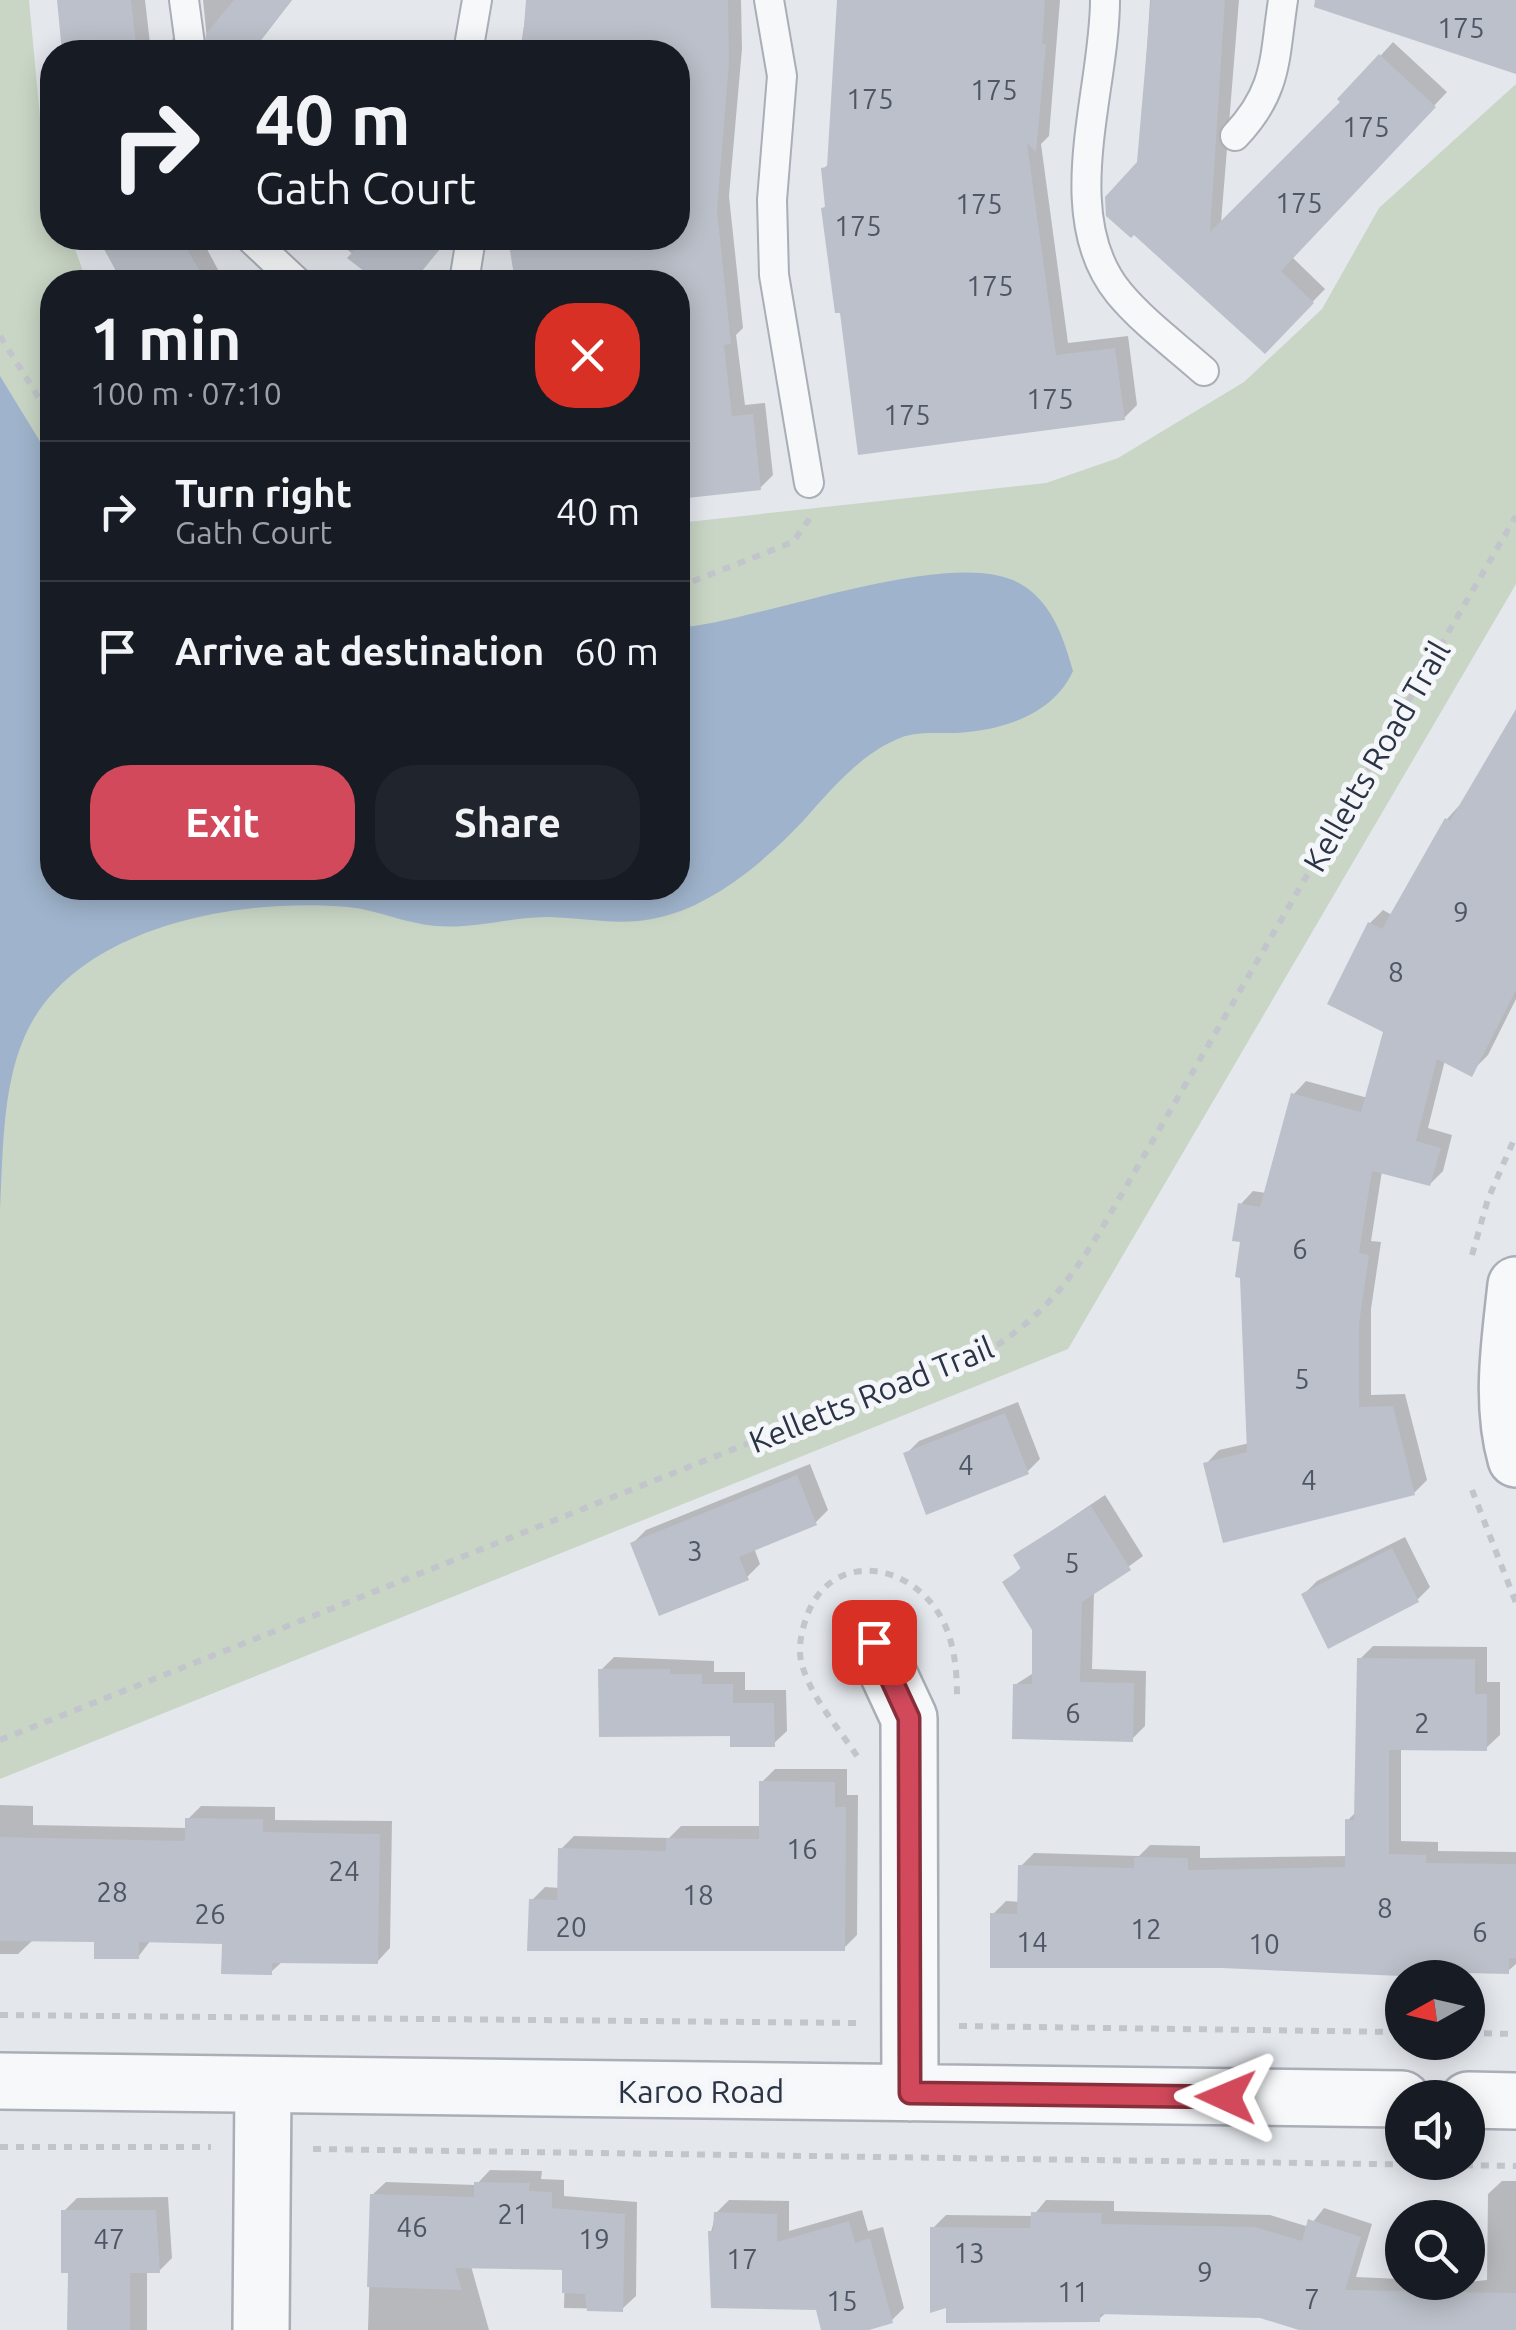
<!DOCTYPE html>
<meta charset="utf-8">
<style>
:root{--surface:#171b24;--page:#20242c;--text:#f1f3f6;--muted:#9ea1a6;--line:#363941;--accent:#d1495b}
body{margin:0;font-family:Ubuntu,sans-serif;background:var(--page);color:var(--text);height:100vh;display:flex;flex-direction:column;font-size:38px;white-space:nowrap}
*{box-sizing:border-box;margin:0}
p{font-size:32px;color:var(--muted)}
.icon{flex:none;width:55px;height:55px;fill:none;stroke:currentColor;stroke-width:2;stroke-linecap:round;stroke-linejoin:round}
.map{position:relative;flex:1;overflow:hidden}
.details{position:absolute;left:40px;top:270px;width:650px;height:630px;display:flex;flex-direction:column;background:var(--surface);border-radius:40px;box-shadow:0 5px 25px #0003}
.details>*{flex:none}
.banner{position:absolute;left:40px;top:40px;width:650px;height:210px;border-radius:40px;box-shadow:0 5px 25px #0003;background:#171b24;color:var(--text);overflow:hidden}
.needle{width:65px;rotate:262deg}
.controls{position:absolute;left:1385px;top:1960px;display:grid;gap:20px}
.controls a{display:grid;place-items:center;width:100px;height:100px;border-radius:50%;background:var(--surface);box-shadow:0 5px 25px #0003;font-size:50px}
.pin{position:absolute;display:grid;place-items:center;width:85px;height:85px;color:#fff;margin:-42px;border-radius:20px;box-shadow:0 5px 15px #0006}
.me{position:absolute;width:110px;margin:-55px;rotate:271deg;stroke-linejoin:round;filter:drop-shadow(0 0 8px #0008)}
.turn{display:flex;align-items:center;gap:35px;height:210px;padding:0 50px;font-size:45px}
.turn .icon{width:130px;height:130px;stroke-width:2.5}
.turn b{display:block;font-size:70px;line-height:85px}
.round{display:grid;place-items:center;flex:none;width:105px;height:105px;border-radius:40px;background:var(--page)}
.overview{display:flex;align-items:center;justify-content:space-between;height:170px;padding:0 50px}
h1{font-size:60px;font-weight:700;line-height:75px}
.primary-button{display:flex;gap:20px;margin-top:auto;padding:20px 50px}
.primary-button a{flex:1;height:115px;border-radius:40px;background:var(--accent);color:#fff;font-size:40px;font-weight:700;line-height:115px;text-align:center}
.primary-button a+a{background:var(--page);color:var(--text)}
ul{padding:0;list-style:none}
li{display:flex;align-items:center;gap:30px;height:140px;padding:0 50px;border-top:2px solid var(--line)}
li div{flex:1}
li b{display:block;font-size:38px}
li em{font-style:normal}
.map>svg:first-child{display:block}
</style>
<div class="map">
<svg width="1516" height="2330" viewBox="0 0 1516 2330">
<rect width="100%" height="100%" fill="#e4e7ec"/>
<path fill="#c9d6c5" d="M 0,0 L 29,0 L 42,139 L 52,175 L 52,238 L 71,238 L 87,282 L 52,282 L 52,888 L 678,888 L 678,523 L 1046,483 L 1118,458 L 1244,382 L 1322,309 L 1379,208 L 1516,84 L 1516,584 L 1068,1349 L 0,1779 Z"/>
<path fill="#9fb4cc" d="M 0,376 L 52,461 L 52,888 L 678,888 L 678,628 C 759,622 959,541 1024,586 C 1053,605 1064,639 1073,671 C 1055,711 1010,728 968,732 C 946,735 921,730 900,738 C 860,754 831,790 803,821 C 766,860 715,904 661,917 C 622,927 587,918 549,917 C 511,917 474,929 436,926 C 407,924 378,910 348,907 C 239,897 72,926 24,1038 C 2,1089 3,1155 0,1210 Z"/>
<path fill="#0003" d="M 59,0 L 145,0 L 151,52 L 65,52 Z
M 203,0 L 292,0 L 255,48 L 262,52 L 162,52 L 184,25 L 196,48 L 208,49 Z
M 528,0 L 741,0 L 742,49 L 729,196 L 743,328 L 736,335 L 745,405 L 765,403 L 773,475 L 760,488 L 678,496 L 678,282 L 515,282 L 511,238 L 678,238 L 678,52 L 520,52 Z
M 839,0 L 1060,0 L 1049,136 L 1041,144 L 1068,343 L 1128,336 L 1137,405 L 1124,418 L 842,310 L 823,209 L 827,204 L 823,169 L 830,163 Z
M 1150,0 L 1239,0 L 1221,223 L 1343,102 L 1341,99 L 1393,42 L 1447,92 L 1292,257 L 1325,289 L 1265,351 L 1140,163 Z
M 101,238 L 201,238 L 223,279 L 228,276 L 232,282 L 125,282 Z
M 333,238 L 449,238 L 411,282 L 397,282 L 379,268 L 375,272 Z
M 1516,743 L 1516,999 L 1488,1055 L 1474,1069 L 1445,1060 L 1428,1128 L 1452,1135 L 1443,1171 L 1430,1184 L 1382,1171 L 1371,1241 L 1381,1242 L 1371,1309 L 1371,1395 L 1405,1394 L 1427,1480 L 1414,1493 L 1206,1464 L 1219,1450 L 1250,1443 L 1240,1205 L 1253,1191 L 1266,1193 L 1293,1095 L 1306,1081 L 1368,1098 L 1386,1031 L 1370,923 L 1383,910 L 1392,915 L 1447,819 Z
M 1018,1402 L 1040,1459 L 1027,1472 L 906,1454 L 919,1441 Z
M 810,1464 L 828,1510 L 815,1523 L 754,1548 L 760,1564 L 747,1577 L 633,1543 L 646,1530 Z
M 1105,1495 L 1143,1556 L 1094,1592 L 1092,1669 L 1146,1671 L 1145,1726 L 1132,1739 L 1015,1685 L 1035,1672 L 1035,1629 L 1005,1582 L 1023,1566 L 1016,1555 Z
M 1405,1537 L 1430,1587 L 1417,1600 L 1304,1594 L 1317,1581 Z
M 1373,1646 L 1487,1647 L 1487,1682 L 1500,1682 L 1500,1735 L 1486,1748 L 1401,1747 L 1401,1841 L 1438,1842 L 1438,1851 L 1516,1852 L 1516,1964 L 1508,1971 L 1428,1970 L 1423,1975 L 993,1914 L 1006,1901 L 1020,1902 L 1021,1866 L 1034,1853 L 1139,1856 L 1150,1845 L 1200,1846 L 1200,1858 L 1347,1856 L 1348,1820 L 1356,1812 L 1360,1659 Z
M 614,1657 L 714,1661 L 714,1672 L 745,1672 L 745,1690 L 786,1690 L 787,1731 L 773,1744 L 733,1733 L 601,1670 Z
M 775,1769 L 847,1769 L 847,1795 L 858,1795 L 857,1935 L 844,1948 L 531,1901 L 545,1887 L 560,1888 L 561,1849 L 574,1836 L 669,1838 L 681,1826 L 761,1826 L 762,1782 Z
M 0,1805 L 33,1806 L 33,1825 L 188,1828 L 188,1819 L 201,1806 L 275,1807 L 275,1820 L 392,1821 L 390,1948 L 377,1962 L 283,1961 L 271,1972 L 225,1942 L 151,1940 L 138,1957 L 97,1939 L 32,1941 L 18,1954 L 0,1954 Z
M 490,2170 L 542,2171 L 541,2179 L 564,2180 L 564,2196 L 637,2202 L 636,2296 L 622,2309 L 564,2308 L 565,2268 L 471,2266 L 489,2330 L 368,2330 L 372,2195 L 386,2182 L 476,2185 Z
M 1502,2181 L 1516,2181 L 1516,2330 L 1308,2330 L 1260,2315 L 1107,2312 L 1099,2319 L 933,2228 L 946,2215 L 1033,2216 L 1046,2200 L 1114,2201 L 1114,2211 L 1270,2215 L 1309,2227 L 1324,2208 L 1372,2224 L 1356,2277 L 1468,2282 L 1487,2280 L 1488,2194 Z
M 168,2197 L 172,2258 L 159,2271 L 147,2271 L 147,2330 L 70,2330 L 70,2270 L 64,2211 L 77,2198 Z
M 729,2200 L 789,2201 L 789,2231 L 862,2210 L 868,2231 L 883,2227 L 904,2308 L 891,2321 L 859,2330 L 824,2330 L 818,2308 L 711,2232 L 716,2213 Z"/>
<path fill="#bbc0ca" d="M 57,0 L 131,0 L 137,52 L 62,52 Z
M 234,0 L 292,0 L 251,52 L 205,52 L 206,34 Z
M 526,0 L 728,0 L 729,63 L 717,210 L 731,344 L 724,345 L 732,416 L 753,414 L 761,490 L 678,499 L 678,282 L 515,282 L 508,238 L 678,238 L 678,52 L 522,52 Z
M 837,0 L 1045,0 L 1042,44 L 1046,44 L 1036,152 L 1027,143 L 1056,355 L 1115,348 L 1125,420 L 858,455 L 840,313 L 835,313 L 821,208 L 825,207 L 821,168 L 827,167 Z
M 1151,0 L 1225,0 L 1210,232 L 1340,102 L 1337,99 L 1379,54 L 1436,107 L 1281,271 L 1314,303 L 1265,354 L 1134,235 L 1131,238 L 1106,216 L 1105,197 L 1137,162 Z
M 1315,0 L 1516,0 L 1516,74 L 1314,7 Z
M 98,238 L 181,238 L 206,282 L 122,282 Z
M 366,238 L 449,238 L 413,282 L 378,282 L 347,258 Z
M 1516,709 L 1516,990 L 1472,1077 L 1437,1059 L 1416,1141 L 1441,1148 L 1430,1186 L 1372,1171 L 1359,1253 L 1369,1255 L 1359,1324 L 1359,1407 L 1393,1406 L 1415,1495 L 1223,1543 L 1203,1463 L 1247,1452 L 1240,1278 L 1235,1277 L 1240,1242 L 1232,1241 L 1238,1203 L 1260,1207 L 1291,1093 L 1361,1112 L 1383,1032 L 1327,1004 L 1368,922 L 1382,929 L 1445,818 L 1450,821 Z
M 1005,1413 L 1029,1474 L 926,1515 L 903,1453 Z
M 797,1475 L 817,1525 L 739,1557 L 749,1580 L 659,1616 L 630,1543 Z
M 1091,1506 L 1131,1570 L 1082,1602 L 1080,1682 L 1134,1683 L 1133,1742 L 1012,1739 L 1013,1684 L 1032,1684 L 1032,1630 L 1002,1582 L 1021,1569 L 1013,1555 Z
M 1392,1548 L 1419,1602 L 1328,1649 L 1301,1594 Z
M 1357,1658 L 1475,1659 L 1475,1694 L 1487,1694 L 1487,1751 L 1389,1750 L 1389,1854 L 1426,1855 L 1426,1863 L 1516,1864 L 1516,1958 L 1509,1958 L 1509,1974 L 1424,1972 L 1424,1977 L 1222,1968 L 990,1968 L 990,1913 L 1017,1914 L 1018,1865 L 1134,1868 L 1134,1857 L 1188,1858 L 1188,1870 L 1345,1867 L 1345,1819 L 1354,1820 Z
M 598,1669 L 670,1669 L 670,1674 L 702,1674 L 702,1684 L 733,1684 L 733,1703 L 774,1703 L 775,1747 L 730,1747 L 730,1736 L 599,1737 Z
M 759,1781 L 835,1782 L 835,1807 L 846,1807 L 845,1951 L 527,1951 L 529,1899 L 557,1900 L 558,1848 L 666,1851 L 666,1838 L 759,1839 Z
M 185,1818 L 263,1819 L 263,1832 L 380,1834 L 378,1964 L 272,1963 L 272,1975 L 221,1974 L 222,1944 L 139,1942 L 139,1959 L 94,1959 L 94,1942 L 0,1941 L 0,1837 L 185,1841 Z
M 474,2182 L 530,2183 L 529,2191 L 552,2192 L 552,2208 L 625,2214 L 623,2312 L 587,2311 L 585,2294 L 562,2293 L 562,2270 L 455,2268 L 462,2290 L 367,2287 L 370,2194 L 474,2197 Z
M 61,2210 L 156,2210 L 160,2273 L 130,2273 L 130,2330 L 67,2330 L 68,2273 L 61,2273 Z
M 714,2212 L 777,2214 L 777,2242 L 849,2221 L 855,2243 L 870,2238 L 893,2323 L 869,2330 L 821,2330 L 816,2310 L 711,2308 L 708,2231 L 713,2231 Z
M 1031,2212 L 1102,2213 L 1101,2224 L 1255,2227 L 1302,2241 L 1308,2219 L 1361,2237 L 1345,2290 L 1516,2293 L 1516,2330 L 1299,2330 L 1260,2318 L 1100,2314 L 1100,2322 L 946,2323 L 946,2308 L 930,2313 L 930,2227 L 1030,2228 Z"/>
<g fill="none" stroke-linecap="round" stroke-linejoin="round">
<defs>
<path id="lane" d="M 184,0 L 190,44
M 769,0 L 782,76 L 772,200 L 774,275 L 809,483
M 1105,0 C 1105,91 1055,215 1119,293 C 1143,322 1176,346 1204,371
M 468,52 L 477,0
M 1235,136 C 1278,91 1274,59 1283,0
M 250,238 L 297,282
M 464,282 L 471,238"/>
<path id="street" d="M 1516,1285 C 1510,1341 1500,1403 1516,1459
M 874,1643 L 909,1718 L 910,2093
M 0,2081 L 1402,2099
M 1468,2100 L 1516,2101
M 261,2330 L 263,2087"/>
</defs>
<use href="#lane" stroke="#a9aeb7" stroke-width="32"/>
<use href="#street" stroke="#a9aeb7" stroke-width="60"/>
<path stroke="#c2c5cb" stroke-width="6" stroke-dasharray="8 8" stroke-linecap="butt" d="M 0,336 L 52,419
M 678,587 L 793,542 L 810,518
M 1472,1255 L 1488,1199 L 1516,1135
M 1472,1490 L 1516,1603
M 0,1740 L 999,1344 C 1048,1310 1071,1279 1102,1228 L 1516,516
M 857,1756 C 838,1727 812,1699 802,1665 C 797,1648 802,1629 808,1613 C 832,1554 901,1561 935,1608 C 953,1632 957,1666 957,1695
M 0,2015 L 858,2023
M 959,2026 L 1402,2032
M 1468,2033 L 1516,2034
M 0,2147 L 211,2147
M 313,2149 L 1516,2166"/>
<use href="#lane" stroke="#f7f8fa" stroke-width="28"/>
<use href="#street" stroke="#f7f8fa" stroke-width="55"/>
</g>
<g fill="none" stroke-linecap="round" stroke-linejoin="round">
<defs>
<path id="route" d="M 874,1642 L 909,1718 L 910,2093 L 1226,2097"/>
</defs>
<use href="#route" stroke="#882f3b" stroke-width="25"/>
<use href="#route" stroke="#d1495b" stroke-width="18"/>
</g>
<g text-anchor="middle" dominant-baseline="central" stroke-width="10" stroke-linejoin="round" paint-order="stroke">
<g font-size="28" fill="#4f5766">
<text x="1461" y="27">175</text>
<text x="994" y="89">175</text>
<text x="870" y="98">175</text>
<text x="1366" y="126">175</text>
<text x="1299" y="202">175</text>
<text x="979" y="203">175</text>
<text x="858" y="225">175</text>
<text x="990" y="285">175</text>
<text x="1050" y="398">175</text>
<text x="907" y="414">175</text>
<text x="1461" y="911">9</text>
<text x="1396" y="971">8</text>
<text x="1300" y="1248">6</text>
<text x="1302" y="1378">5</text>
<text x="966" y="1464">4</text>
<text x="1309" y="1479">4</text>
<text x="695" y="1550">3</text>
<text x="1072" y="1562">5</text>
<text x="1073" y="1712">6</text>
<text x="1422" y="1722">2</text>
<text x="802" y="1848">16</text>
<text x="344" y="1870">24</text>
<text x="112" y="1891">28</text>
<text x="698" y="1894">18</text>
<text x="1385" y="1907">8</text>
<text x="210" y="1913">26</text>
<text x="571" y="1926">20</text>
<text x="1146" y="1928">12</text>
<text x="1480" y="1931">6</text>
<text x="1032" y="1941">14</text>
<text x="1264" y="1943">10</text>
<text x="513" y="2213">21</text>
<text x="412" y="2226">46</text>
<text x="109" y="2238">47</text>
<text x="594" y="2238">19</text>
<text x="969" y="2252">13</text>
<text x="742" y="2258">17</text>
<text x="1205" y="2271">9</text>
<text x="1073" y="2291">11</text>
<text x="1312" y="2298">7</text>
<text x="842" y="2300">15</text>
</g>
<g font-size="32" fill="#2b3445" stroke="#f4f6f9">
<text transform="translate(1376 756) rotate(-60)">Kelletts Road Trail</text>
<text transform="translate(871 1394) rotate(-22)">Kelletts Road Trail</text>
<text x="701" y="2091">Karoo Road</text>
</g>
</g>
</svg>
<div class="controls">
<a><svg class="needle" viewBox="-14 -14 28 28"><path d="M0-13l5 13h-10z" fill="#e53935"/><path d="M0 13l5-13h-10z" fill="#9ea1a6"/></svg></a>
<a><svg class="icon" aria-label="sound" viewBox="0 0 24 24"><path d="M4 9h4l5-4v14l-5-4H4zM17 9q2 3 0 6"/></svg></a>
<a><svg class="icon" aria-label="search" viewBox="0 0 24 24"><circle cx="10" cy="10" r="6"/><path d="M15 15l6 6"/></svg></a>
</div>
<div class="pin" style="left:874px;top:1642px;background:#d93025"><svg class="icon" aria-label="arrive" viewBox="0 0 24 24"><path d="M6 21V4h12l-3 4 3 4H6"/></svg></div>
<svg class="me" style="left:1226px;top:2097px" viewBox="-20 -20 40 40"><path d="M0-17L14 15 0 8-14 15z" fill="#d1495b" stroke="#fff" stroke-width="4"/></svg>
<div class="banner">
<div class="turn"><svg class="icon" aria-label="right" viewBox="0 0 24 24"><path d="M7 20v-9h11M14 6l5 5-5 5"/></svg><div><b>40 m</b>Gath Court</div></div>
</div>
<section class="details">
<div class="overview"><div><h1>1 min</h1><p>100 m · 07:10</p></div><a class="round" style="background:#d93025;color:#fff"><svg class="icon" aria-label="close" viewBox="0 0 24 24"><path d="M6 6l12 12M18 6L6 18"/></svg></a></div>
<ul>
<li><svg class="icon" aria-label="right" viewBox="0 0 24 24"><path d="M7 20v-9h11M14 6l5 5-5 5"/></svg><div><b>Turn right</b><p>Gath Court</p></div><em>40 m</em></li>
<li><svg class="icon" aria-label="arrive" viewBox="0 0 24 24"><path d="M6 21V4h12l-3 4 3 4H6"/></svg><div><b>Arrive at destination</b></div><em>60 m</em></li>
</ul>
<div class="primary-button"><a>Exit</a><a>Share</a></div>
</section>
</div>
